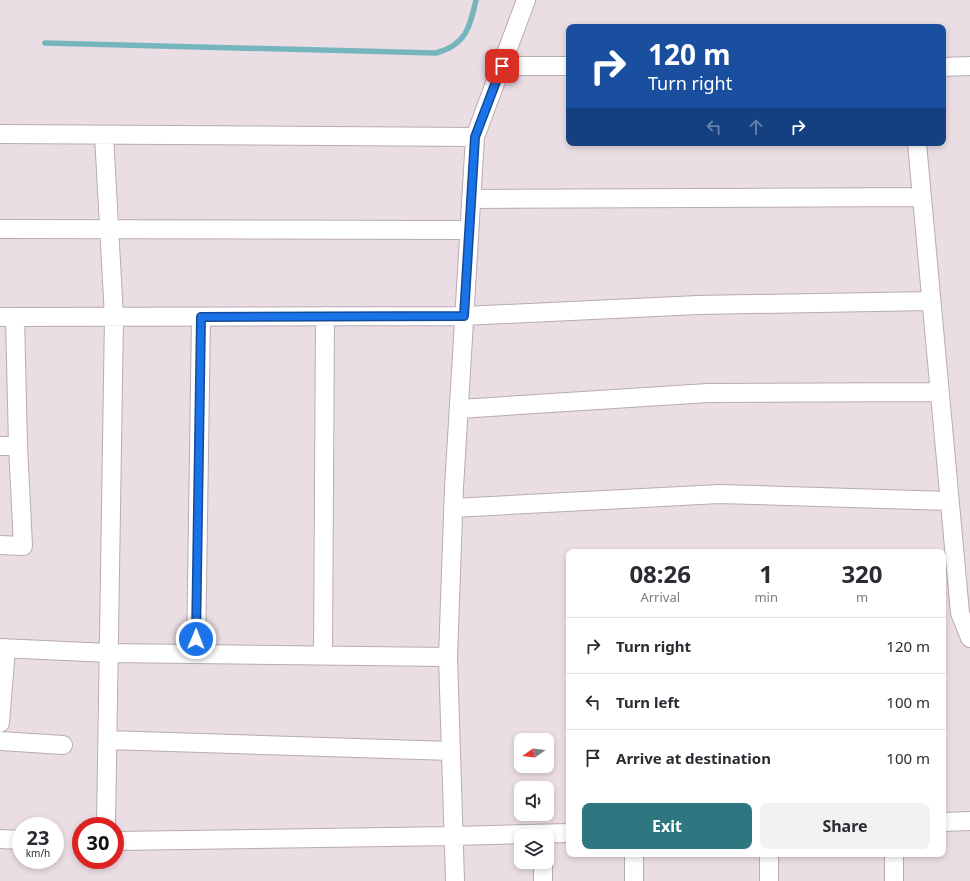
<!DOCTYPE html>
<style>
:root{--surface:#fff;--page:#f2f2f3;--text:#2b2b33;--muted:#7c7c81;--line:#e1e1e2;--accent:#2f7780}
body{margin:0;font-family:"Noto Sans",sans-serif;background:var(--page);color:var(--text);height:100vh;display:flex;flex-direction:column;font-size:15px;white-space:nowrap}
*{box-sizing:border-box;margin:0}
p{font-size:13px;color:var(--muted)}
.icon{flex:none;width:22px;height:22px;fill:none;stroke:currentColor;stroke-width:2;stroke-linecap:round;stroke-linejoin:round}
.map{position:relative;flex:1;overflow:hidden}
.panel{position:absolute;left:566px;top:549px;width:380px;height:308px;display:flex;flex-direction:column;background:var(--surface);border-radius:8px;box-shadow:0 2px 6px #0003}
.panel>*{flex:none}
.guide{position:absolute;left:566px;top:24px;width:380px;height:122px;border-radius:8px;box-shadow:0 2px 6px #0003;background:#1a4fa0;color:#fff;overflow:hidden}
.needle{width:26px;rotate:256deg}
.tools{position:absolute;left:514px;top:733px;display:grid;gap:8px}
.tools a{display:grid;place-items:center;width:40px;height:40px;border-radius:8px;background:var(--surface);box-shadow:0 2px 6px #0003;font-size:20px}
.speed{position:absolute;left:12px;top:817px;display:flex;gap:8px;font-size:20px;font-weight:700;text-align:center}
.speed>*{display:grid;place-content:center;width:52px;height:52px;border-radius:50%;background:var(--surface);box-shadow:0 2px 6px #0003;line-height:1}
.speed small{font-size:10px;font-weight:400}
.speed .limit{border:6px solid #d22;background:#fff;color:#111}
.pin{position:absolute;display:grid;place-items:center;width:34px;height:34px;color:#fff;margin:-17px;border-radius:8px;box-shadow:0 2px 6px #0006}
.me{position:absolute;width:44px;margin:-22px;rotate:1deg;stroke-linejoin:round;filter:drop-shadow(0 0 3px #0008)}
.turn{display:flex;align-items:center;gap:14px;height:84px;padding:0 16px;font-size:18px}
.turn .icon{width:52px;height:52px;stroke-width:2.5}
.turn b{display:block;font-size:28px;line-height:34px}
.lanes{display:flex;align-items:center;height:38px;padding:0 16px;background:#0003;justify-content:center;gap:20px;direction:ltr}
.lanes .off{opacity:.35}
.eta{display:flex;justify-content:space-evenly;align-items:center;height:68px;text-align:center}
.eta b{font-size:24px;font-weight:700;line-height:28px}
.button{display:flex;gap:8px;margin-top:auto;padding:8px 16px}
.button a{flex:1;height:46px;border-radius:8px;background:var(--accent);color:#fff;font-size:16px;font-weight:700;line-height:46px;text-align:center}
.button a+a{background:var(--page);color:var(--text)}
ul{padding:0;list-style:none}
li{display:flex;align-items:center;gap:12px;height:56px;padding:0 16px;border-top:1px solid var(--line)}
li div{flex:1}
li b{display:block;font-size:15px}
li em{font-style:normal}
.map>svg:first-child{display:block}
</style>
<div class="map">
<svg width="970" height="881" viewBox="0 0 970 881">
<rect width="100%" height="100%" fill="#ebdde4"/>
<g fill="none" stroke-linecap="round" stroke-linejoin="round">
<path stroke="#75b6be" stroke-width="5.5" d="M 45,43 L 436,53 C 466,45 470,27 476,0"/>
<defs>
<path id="minor" d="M 502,66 L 569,66
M 943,67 L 970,66
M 0,134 L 475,137
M 104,135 L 114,317 L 106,826
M 917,143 L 960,613 L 970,638
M 471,199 L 922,197
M 0,229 L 469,230
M 0,317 L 464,316 L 698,305 L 931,301
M 459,409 L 708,393 L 940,392
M 0,446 L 18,446
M 453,508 L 719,494 L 949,501
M 0,545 L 23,546 L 18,446 L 15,317
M 0,648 L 109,653 L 448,657
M 196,654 L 201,317
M 323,656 L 325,316
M 0,723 L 6,648
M 108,740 L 451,751
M 0,741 L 63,745
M 943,822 L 970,821
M 0,839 L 21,840
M 115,841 L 453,836 L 569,833
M 634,854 L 634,881
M 543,862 L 543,881
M 455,881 L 448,657 L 454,488 L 475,137 L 526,0
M 769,881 L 769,854
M 894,881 L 894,854"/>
</defs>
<use href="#minor" stroke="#b9abb2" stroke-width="20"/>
<use href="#minor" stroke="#fff" stroke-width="18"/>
</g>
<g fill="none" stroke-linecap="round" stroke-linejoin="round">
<defs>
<path id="route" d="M 196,639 L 201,317 L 464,316 L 475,137 L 502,66"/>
</defs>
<use href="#route" stroke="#114b97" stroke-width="10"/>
<use href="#route" stroke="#1a73e8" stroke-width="7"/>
</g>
</svg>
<div class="tools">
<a><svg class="needle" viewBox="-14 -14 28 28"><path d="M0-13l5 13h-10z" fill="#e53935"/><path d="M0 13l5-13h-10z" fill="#7c7c81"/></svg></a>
<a><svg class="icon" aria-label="sound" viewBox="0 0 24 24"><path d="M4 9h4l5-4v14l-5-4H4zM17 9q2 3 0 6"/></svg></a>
<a><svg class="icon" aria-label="layers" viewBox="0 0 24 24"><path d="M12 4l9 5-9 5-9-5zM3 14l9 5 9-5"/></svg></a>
</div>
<div class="speed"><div>23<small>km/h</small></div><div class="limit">30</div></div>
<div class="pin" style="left:502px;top:66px;background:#d93025"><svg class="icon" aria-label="arrive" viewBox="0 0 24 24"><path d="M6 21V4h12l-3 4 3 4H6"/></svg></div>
<svg class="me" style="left:196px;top:639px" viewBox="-20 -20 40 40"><circle r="17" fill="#1a73e8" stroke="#fff" stroke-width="3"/><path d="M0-11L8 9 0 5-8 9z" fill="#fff"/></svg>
<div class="guide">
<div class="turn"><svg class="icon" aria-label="right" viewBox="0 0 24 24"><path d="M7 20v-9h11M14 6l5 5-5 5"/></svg><div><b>120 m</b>Turn right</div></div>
<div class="lanes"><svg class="icon off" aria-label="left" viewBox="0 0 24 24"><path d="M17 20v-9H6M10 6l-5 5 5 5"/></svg><svg class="icon off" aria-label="ahead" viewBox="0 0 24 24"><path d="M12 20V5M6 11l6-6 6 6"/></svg><svg class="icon" aria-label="right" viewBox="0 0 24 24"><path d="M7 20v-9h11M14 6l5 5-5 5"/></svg></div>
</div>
<section class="panel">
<div class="eta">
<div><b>08:26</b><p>Arrival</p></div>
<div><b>1</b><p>min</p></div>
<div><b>320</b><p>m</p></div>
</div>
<ul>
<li><svg class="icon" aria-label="right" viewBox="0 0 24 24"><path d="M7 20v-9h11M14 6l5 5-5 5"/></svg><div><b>Turn right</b></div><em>120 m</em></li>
<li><svg class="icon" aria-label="left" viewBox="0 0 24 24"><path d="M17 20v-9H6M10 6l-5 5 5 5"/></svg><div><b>Turn left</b></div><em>100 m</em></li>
<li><svg class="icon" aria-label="arrive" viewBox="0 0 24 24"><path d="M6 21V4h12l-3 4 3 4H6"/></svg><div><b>Arrive at destination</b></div><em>100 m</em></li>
</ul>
<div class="button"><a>Exit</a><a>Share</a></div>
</section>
</div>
